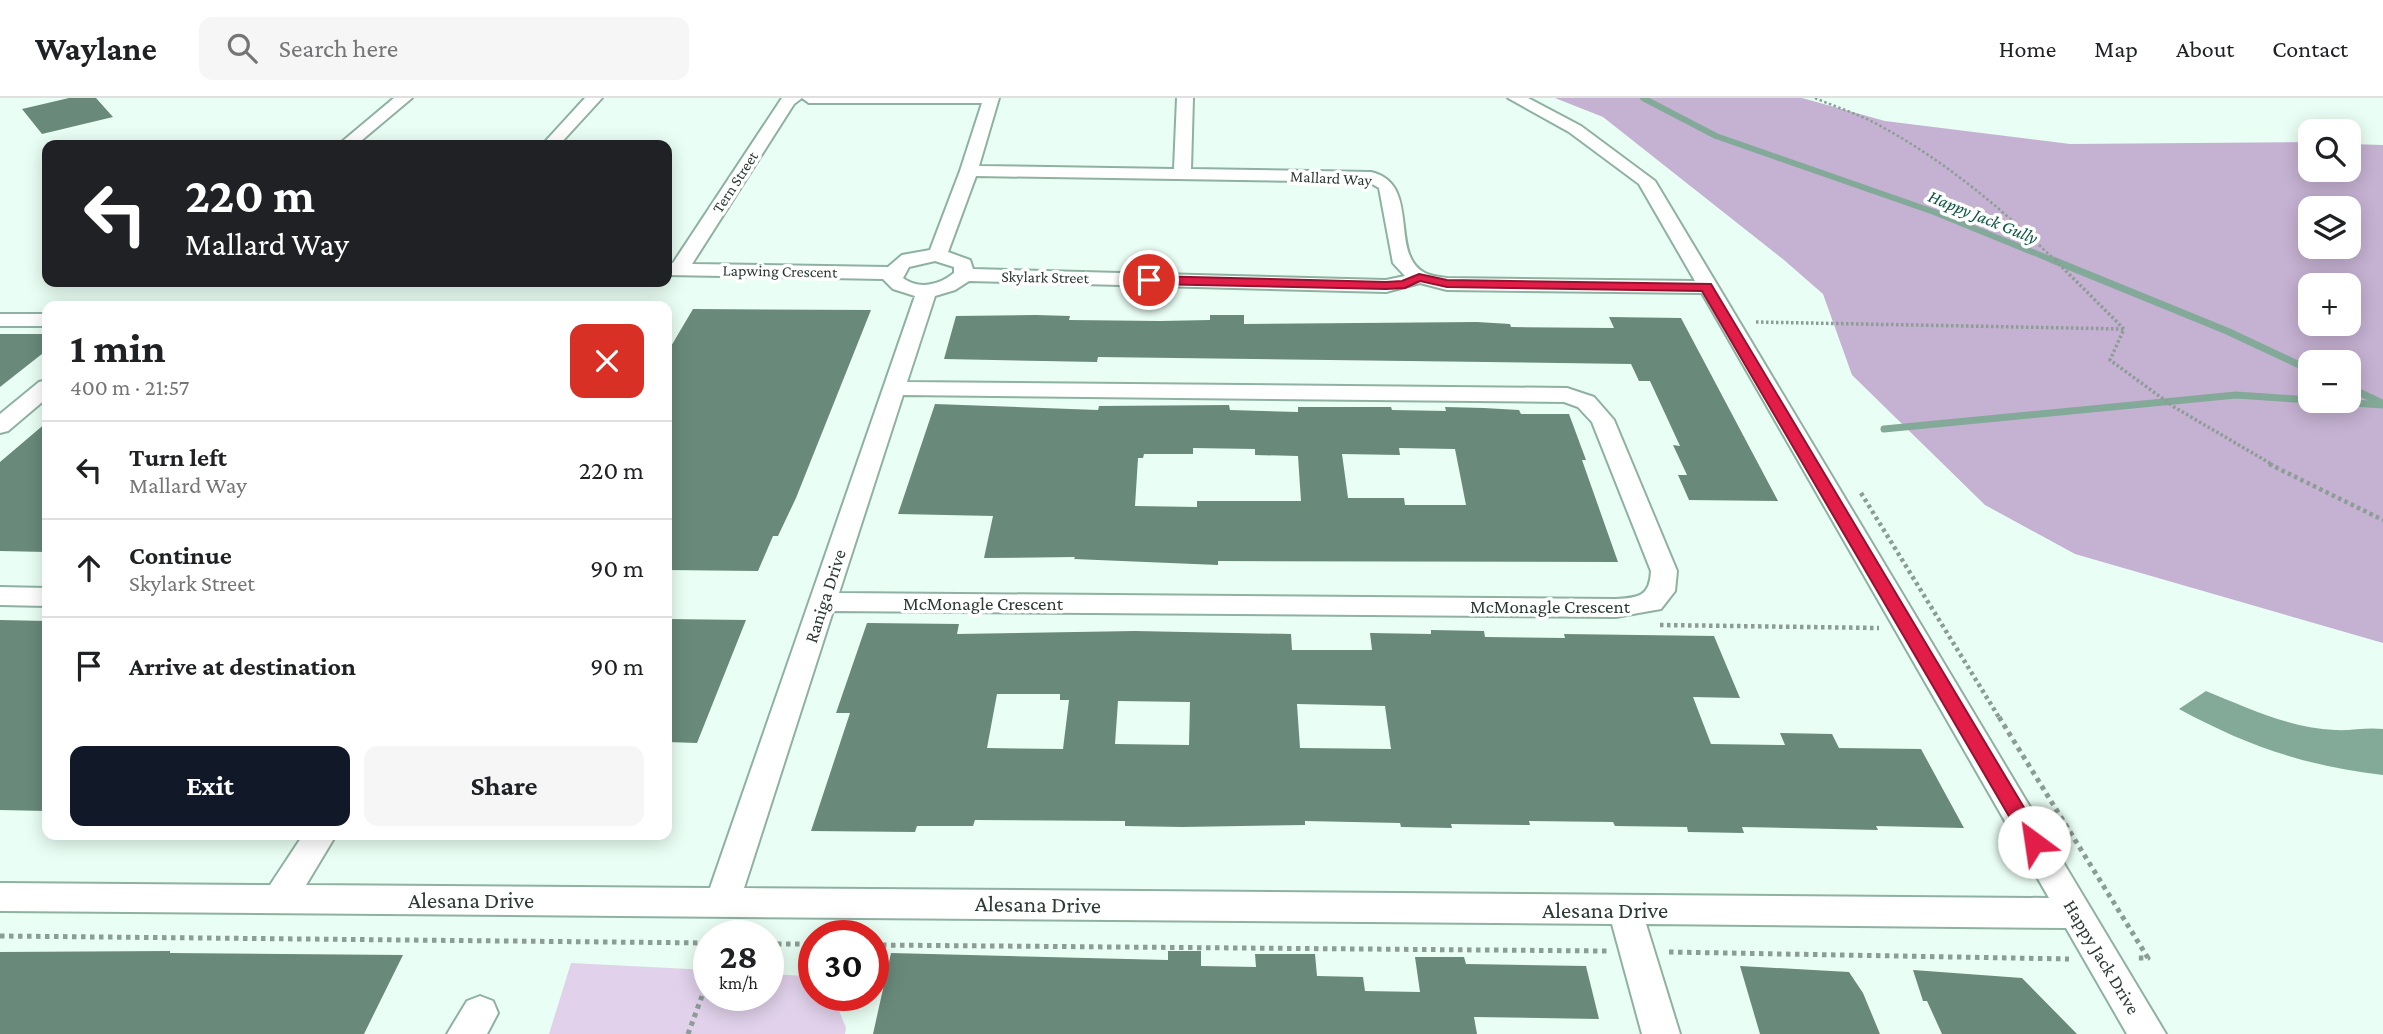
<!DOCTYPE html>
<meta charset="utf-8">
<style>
:root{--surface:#fff;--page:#f6f6f6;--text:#202124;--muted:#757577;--line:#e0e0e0;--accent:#111827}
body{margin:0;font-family:"Crimson Pro",serif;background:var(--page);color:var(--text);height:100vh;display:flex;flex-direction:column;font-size:26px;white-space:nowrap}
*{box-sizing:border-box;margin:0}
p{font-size:23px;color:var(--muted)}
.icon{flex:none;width:38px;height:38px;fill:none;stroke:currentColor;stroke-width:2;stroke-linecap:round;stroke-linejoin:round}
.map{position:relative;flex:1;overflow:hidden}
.side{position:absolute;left:42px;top:203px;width:630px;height:539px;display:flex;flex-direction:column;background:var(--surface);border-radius:14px;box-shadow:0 4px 18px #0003}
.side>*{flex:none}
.banner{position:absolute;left:42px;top:42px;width:630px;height:147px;border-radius:14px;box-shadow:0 4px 18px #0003;background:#202124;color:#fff;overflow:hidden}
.controls{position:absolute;left:2298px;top:21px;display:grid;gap:14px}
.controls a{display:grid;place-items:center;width:63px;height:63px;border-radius:14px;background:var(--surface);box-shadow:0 4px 18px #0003;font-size:35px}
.speed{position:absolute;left:693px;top:822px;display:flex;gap:14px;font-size:35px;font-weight:700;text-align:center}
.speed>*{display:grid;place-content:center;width:91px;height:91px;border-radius:50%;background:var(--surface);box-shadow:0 4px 18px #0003;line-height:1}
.speed small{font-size:18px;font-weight:400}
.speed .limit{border:10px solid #d22;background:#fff;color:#111}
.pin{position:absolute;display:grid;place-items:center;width:60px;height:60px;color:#fff;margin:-30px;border:4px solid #fff;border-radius:50%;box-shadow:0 2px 7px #0007}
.me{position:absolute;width:77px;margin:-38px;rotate:329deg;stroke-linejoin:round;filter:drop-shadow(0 0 5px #0008)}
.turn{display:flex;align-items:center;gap:24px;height:147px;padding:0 28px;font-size:32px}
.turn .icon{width:91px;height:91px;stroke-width:2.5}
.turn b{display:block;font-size:49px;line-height:60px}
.round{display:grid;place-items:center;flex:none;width:74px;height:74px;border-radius:14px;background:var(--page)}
.headline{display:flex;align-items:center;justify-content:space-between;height:119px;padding:0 28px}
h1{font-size:42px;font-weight:700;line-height:52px}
.cta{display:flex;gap:14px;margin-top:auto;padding:14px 28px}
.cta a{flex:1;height:80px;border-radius:14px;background:var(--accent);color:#fff;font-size:28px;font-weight:700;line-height:80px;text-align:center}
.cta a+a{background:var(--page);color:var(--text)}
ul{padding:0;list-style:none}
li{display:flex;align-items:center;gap:21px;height:98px;padding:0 28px;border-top:2px solid var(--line)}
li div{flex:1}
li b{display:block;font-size:26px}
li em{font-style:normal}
header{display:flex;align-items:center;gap:42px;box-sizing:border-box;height:98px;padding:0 35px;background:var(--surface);border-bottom:2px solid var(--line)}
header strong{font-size:33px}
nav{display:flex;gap:38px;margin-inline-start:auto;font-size:24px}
.search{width:490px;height:63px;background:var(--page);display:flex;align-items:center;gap:18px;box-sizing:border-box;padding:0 24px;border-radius:14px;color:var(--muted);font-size:26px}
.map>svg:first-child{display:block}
</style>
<header>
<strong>Waylane</strong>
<div class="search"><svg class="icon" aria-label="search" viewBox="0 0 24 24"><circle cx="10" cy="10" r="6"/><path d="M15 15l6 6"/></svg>Search here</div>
<nav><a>Home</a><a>Map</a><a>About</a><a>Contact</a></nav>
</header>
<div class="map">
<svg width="2383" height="936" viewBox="0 0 2383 936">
<rect width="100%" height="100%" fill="#e9fef4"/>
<path fill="#e1d1eb" d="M 571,865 L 709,872 L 709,898 L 768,898 L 768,876 L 808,878 L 814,883 L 814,898 L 834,900 L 846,930 L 845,936 L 549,936 Z"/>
<path fill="#c5b1d2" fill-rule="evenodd" d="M 1555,0 L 1802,0 L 1885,23 L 2070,46 L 2310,44 L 2310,72 L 2348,72 L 2349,46 L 2383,47 L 2383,545 L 2075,456 L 1985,407 L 1852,277 L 1823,196 L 1784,162 L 1603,19 ZM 2310,110 L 2348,110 L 2348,149 L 2310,149 ZM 2310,187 L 2348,187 L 2348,226 L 2310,226 ZM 2310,264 L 2348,264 L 2348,303 L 2310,303 Z"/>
<path fill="#83aa98" d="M 2206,593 C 2248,610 2289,630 2335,632 C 2351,633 2366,629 2383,631 L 2383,677 C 2306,668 2247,648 2179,611 Z"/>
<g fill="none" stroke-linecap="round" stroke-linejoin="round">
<path stroke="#83aa98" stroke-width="6" d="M 1643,0 L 1716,38 L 1934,114 L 2057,164"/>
<path stroke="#83aa98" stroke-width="7" d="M 2053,162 L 2227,233 L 2310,272
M 2348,289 L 2382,305
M 2324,303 L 2383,307
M 1884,331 L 2236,297 L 2310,302"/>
</g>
<path fill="#698a7a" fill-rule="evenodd" d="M 69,0 L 96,0 L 113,19 L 42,36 L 22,11 Z
M 693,211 L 871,212 L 796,400 L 778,438 L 773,438 L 758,473 L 667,472 L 667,255 Z
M 1036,217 L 1070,218 L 1069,222 L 1160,223 L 1210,222 L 1210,217 L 1244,217 L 1244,226 L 1477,224 L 1510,226 L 1511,229 L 1614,230 L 1609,219 L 1681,220 L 1778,403 L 1689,402 L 1678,377 L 1687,377 L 1673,347 L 1680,348 L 1650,283 L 1639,283 L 1631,266 L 1098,259 L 1097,264 L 944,261 L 956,218 Z
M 0,236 L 47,236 L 47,252 L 0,289 Z
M 935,306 L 1098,312 L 1099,308 L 1229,307 L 1230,312 L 1298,314 L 1298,309 L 1391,309 L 1392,312 L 1446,313 L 1445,309 L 1484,310 L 1519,312 L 1521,316 L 1569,316 L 1586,362 L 1582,362 L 1618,464 L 1218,463 L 1218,467 L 1074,461 L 1075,459 L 984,460 L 993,418 L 898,416 ZM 1193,350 L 1255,351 L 1255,357 L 1298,358 L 1301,403 L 1197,403 L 1197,409 L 1135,408 L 1138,360 L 1143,360 L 1144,356 L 1193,356 ZM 1399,350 L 1455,351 L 1466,407 L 1405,407 L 1404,400 L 1348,400 L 1342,356 L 1400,357 Z
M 47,324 L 47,454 L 0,453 L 0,364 Z
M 667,521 L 746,522 L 697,645 L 667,644 Z
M 0,522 L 47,523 L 47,713 L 0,712 Z
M 867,525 L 959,526 L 957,536 L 1135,533 L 1291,536 L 1292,552 L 1372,552 L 1370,535 L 1431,536 L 1431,532 L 1484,533 L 1485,539 L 1565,540 L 1564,536 L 1714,538 L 1740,600 L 1693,599 L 1711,646 L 1785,647 L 1780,635 L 1832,636 L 1839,650 L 1921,651 L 1964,730 L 1876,728 L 1878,732 L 1742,729 L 1744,735 L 1688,734 L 1687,729 L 1615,728 L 1613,724 L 1529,723 L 1530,727 L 1451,726 L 1452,730 L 1401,729 L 1400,725 L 1305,723 L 1305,727 L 1182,729 L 1125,728 L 1125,723 L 975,722 L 973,728 L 917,728 L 915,734 L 811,733 L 850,615 L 836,615 ZM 997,596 L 1060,596 L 1060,602 L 1069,602 L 1063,651 L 987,650 ZM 1118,603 L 1190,604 L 1189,647 L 1115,646 ZM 1297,606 L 1385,608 L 1391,651 L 1300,650 Z
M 170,853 L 170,855 L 403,857 L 364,936 L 0,936 L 0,854 Z
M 1168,853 L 1201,853 L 1201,868 L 1256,869 L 1255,856 L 1315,856 L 1317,878 L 1363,879 L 1365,893 L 1420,894 L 1415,859 L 1464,859 L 1466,866 L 1586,868 L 1599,921 L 1474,919 L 1477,936 L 873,936 L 891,855 L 1168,862 Z
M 1740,868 L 1849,874 L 1863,895 L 1880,936 L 1760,936 Z
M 1913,872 L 2022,880 L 2077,936 L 1942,936 L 1927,903 L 1923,903 Z"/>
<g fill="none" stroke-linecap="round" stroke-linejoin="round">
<defs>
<path id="street" d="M 394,0 L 412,0 L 356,47 L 338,47 Z
M 585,0 L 602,0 L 559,47 L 542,47 Z
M 782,0 L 999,0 L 979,68 L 1174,71 L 1177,0 L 1193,0 L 1191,71 L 1371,74 C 1422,86 1388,156 1425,175 C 1431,178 1440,179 1447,180 L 1695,183 L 1639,86 L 1569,34 L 1508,0 L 1528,0 L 1581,28 L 1655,83 L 2166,936 L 2127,936 L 2066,830 L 1646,826 L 1680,936 L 1642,936 L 1612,826 L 0,813 L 0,785 L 270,787 L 303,737 L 336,737 L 306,787 L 710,790 L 915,198 L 893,191 L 883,181 L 667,177 L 667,165 L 673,165 ZM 802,0 L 809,5 L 982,5 L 960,73 L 930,152 L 902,157 L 888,169 L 692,166 L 794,6 ZM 976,78 L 1369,84 L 1379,90 L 1393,165 L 1405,178 L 1386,182 L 973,171 L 970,162 L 948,154 ZM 935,163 L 954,169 L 954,175 C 939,187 919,192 903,180 L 909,169 ZM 969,183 L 1386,194 L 1420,185 L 1447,192 L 1702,195 L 2049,800 L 744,790 L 833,513 L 1616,519 L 1661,511 L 1675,493 L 1677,473 L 1614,322 L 1594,299 L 1567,290 L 907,284 L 935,198 L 955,192 ZM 903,297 L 1564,304 L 1578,309 L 1592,324 L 1651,473 C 1650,498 1639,500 1616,501 L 839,495 Z
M 0,216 L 47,216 L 47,228 L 0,228 Z
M 47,282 L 47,300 L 8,333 L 0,335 L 0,316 L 39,284 Z
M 0,489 L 47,490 L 47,508 L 0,507 Z
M 480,898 L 493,903 L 498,915 L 487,936 L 447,936 L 467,903 Z"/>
</defs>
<use href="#street" stroke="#8fb1a1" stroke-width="4"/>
<path stroke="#8c9d95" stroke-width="2.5" stroke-dasharray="2.5 2.5" stroke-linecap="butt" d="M 1815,0 C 1838,10 1862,17 1884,30 C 1948,65 2004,113 2057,164"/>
<path stroke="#8c9d95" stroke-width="3.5" stroke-dasharray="2.5 2.5" stroke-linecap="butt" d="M 2055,162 L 2124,231 L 2110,262 L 2174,309 L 2273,367
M 1756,224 L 2124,231"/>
<path stroke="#8c9d95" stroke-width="4.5" stroke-dasharray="3.5 3.5" stroke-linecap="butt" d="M 2269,366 L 2383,422
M 1861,395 L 2000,621
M 1660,527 L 1879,530"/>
<path stroke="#8c9d95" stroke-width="5" stroke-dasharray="4.5 4.5" stroke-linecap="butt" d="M 1999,619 L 2148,860 L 2137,860
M 0,838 L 709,845
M 768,846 L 814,846
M 873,847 L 1607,853
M 1669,854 L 2069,861
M 688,936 L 709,879"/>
<use href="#street" fill="#fff" fill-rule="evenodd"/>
</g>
<path fill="#e11d48" stroke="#92132f" stroke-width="2" d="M 1419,176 L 1447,182 L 1711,186 L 2041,738 L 2044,744 L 2041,749 L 2027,749 L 1702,193 L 1447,189 L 1420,183 L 1405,190 L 1386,191 L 1149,186 L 1143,182 L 1149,178 L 1386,184 L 1402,183 Z"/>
<g text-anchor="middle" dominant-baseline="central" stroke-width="7" stroke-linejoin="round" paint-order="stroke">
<g font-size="16" fill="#2c3a33" stroke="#fff">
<text transform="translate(1331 80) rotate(3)">Mallard Way</text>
<text transform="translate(735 84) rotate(-57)">Tern Street</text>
<text transform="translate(780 173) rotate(1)">Lapwing Crescent</text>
<text transform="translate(1045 179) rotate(1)">Skylark Street</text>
</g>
<g font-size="18" font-style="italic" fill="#0a563e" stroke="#fff">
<text transform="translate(1983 119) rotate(22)">Happy Jack Gully</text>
</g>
<g font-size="19" fill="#2c3a33" stroke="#fff">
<text transform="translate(825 498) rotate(-72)">Raniga Drive</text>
<text x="983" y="505">McMonagle Crescent</text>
<text x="1550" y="508">McMonagle Crescent</text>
<text transform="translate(2102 859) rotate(59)">Happy Jack Drive</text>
</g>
<g font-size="23" fill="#2c3a33" stroke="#fff">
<text x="471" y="802">Alesana Drive</text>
<text transform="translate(1038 806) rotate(1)">Alesana Drive</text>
<text x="1605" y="812">Alesana Drive</text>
</g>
</g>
</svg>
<div class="controls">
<a><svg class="icon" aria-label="search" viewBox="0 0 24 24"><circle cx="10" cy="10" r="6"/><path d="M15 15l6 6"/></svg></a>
<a><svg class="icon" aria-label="layers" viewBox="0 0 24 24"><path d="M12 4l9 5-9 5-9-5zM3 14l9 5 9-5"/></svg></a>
<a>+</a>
<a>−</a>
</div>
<div class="speed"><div>28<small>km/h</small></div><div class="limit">30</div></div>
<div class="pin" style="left:1149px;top:182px;background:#d93025"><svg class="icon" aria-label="arrive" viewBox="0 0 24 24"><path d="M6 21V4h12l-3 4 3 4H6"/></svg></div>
<svg class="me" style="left:2034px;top:744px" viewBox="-20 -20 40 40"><circle r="19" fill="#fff"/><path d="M0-13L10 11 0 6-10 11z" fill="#e11d48"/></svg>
<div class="banner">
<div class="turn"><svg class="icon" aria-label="left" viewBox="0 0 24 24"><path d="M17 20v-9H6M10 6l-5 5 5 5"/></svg><div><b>220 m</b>Mallard Way</div></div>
</div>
<section class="side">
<div class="headline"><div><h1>1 min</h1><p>400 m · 21:57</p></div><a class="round" style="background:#d93025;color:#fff"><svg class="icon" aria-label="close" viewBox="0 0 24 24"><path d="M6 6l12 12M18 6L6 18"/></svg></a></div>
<ul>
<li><svg class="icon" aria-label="left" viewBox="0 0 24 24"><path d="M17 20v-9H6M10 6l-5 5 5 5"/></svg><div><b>Turn left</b><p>Mallard Way</p></div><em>220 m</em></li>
<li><svg class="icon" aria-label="ahead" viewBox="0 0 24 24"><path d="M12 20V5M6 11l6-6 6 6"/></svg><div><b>Continue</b><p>Skylark Street</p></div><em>90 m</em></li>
<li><svg class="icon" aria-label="arrive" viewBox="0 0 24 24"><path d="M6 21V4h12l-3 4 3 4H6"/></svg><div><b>Arrive at destination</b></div><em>90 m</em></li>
</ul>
<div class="cta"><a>Exit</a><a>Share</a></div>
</section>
</div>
